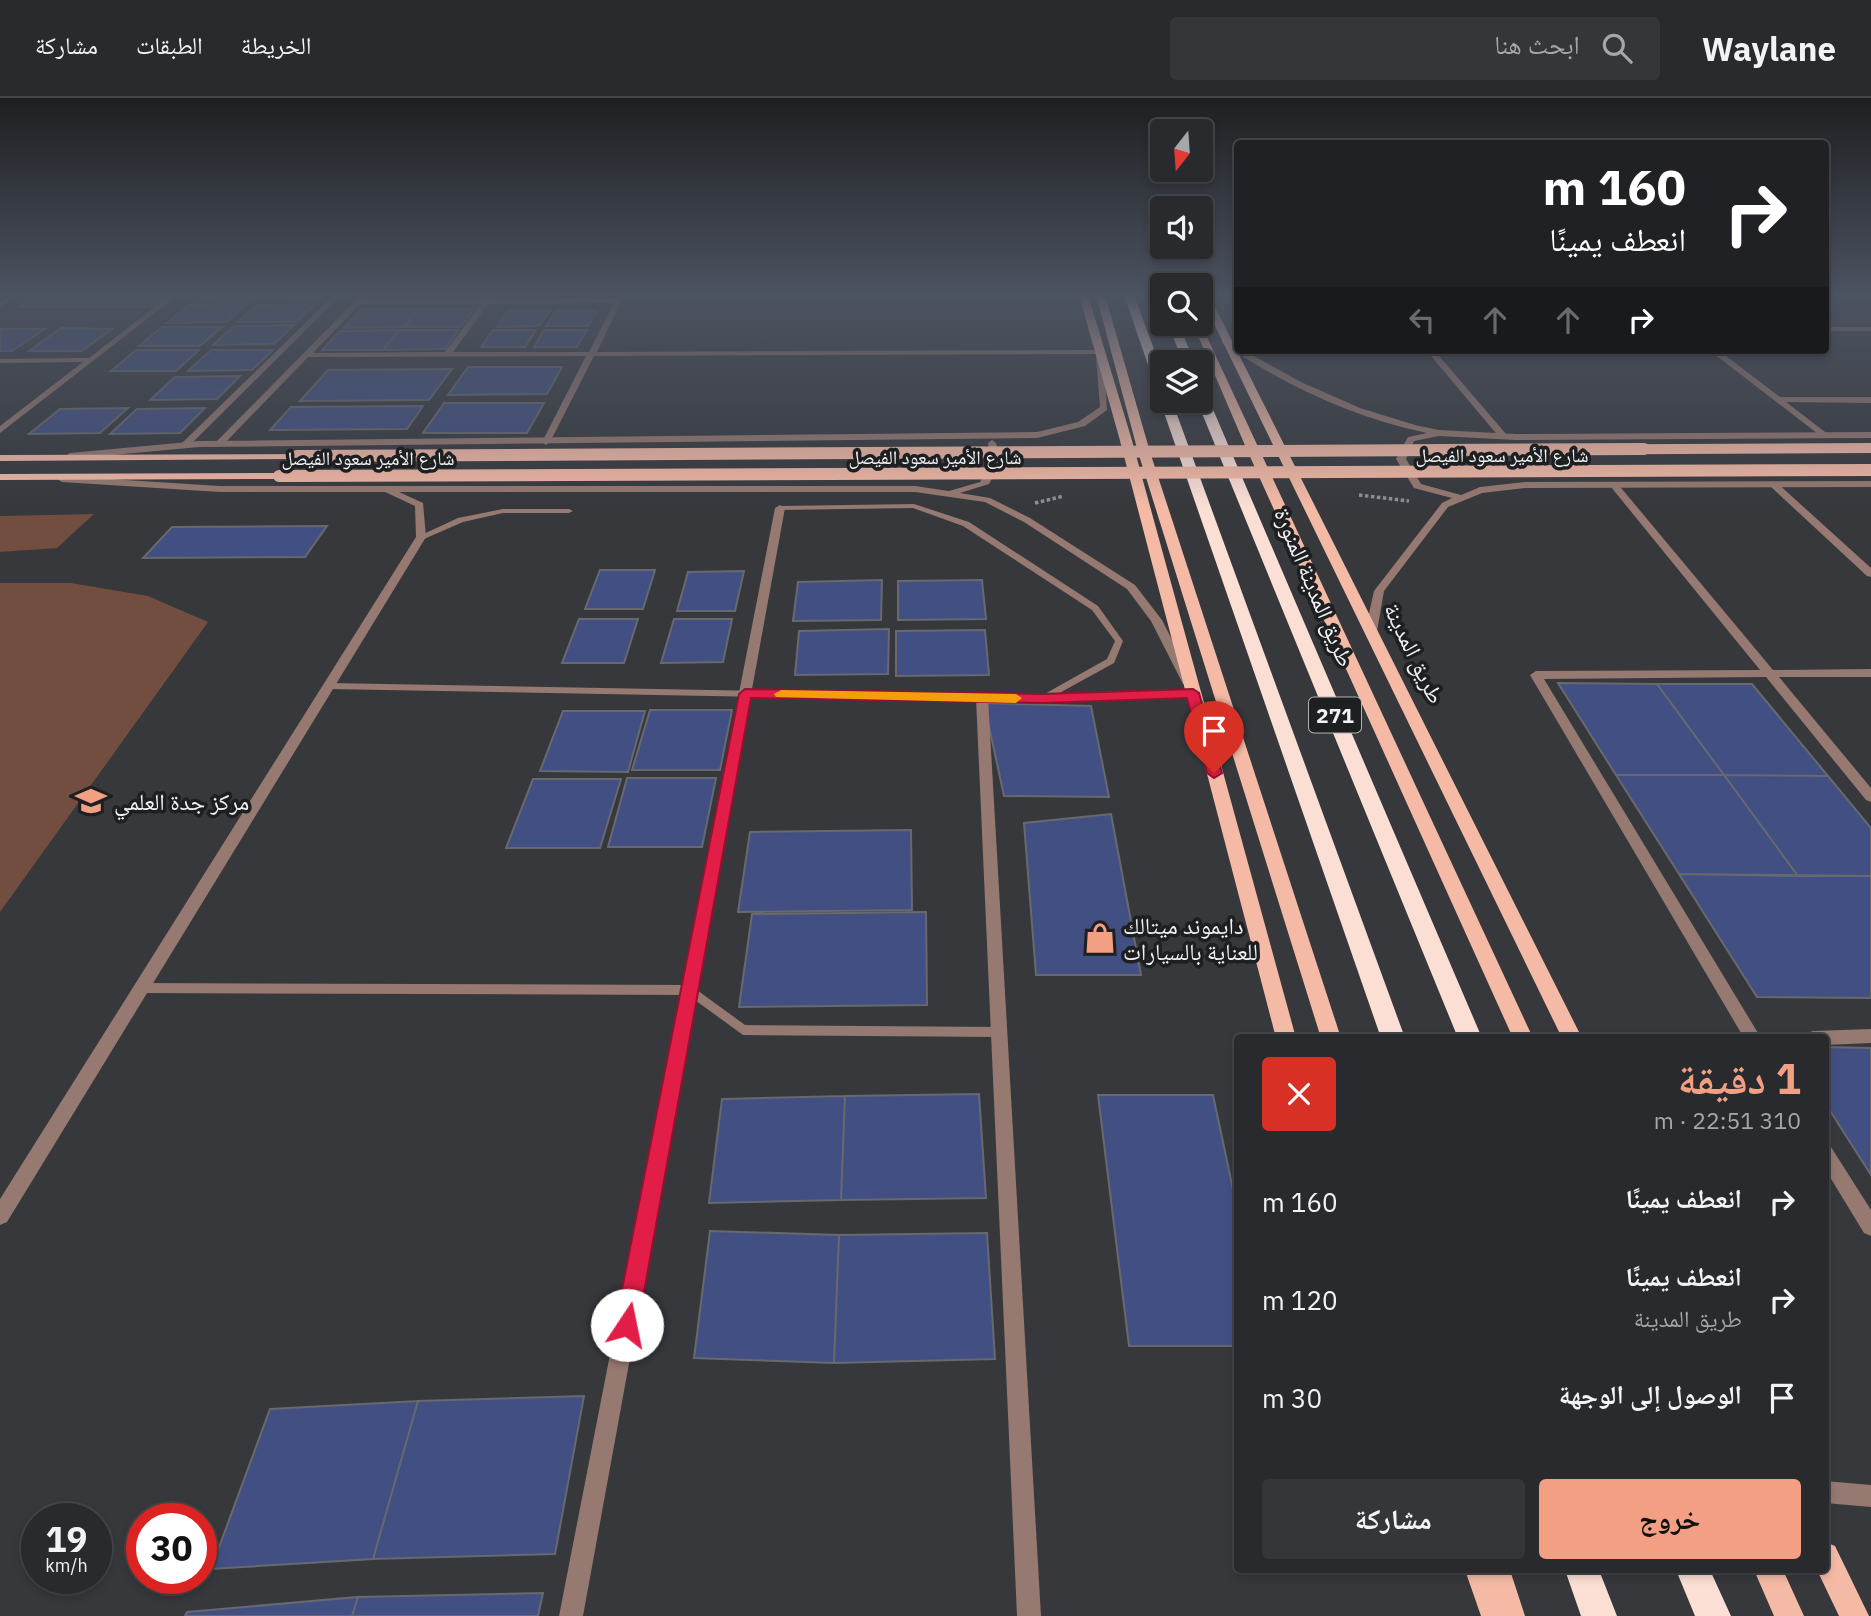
<!DOCTYPE html>
<html lang="ar">
<meta charset="utf-8">
<style>
:root{--surface:#282a2d;--page:#343639;--text:#f1f3f6;--muted:#a5a7aa;--line:#444649;--accent:#f39f83}
body{margin:0;font-family:"IBM Plex Sans","Noto Naskh Arabic",sans-serif;background:var(--page);color:var(--text);direction:rtl;height:100vh;display:flex;flex-direction:column;font-size:26px;white-space:nowrap}
*{box-sizing:border-box;margin:0}
p{font-size:23px;color:var(--muted)}
.icon{flex:none;width:38px;height:38px;fill:none;stroke:currentColor;stroke-width:2;stroke-linecap:round;stroke-linejoin:round}
.map{position:relative;flex:1;overflow:hidden;direction:ltr}
.drawer{position:absolute;left:1234px;top:936px;width:595px;height:539px;display:flex;flex-direction:column;background:var(--surface);border-radius:7px;box-shadow:0 4px 10px #0003,0 0 0 2px var(--line);direction:rtl}
.drawer>*{flex:none}
.banner{position:absolute;left:1234px;top:42px;width:595px;height:214px;border-radius:7px;box-shadow:0 4px 10px #0003,0 0 0 2px var(--line);direction:rtl;background:#202124;color:#fff;overflow:hidden}
.needle{width:46px;rotate:197deg}
.fabs{position:absolute;left:1150px;top:21px;display:grid;gap:14px}
.fabs a{display:grid;place-items:center;width:63px;height:63px;border-radius:7px;background:var(--surface);box-shadow:0 4px 10px #0003,0 0 0 2px var(--line);font-size:35px}
.speed{position:absolute;left:21px;top:1405px;display:flex;gap:14px;font-size:35px;font-weight:700;text-align:center}
.speed>*{display:grid;place-content:center;width:91px;height:91px;border-radius:50%;background:var(--surface);box-shadow:0 4px 10px #0003,0 0 0 2px var(--line);line-height:1}
.speed small{font-size:18px;font-weight:400}
.speed .limit{border:10px solid #d22;background:#fff;color:#111}
.pin{position:absolute;display:grid;place-items:center;width:60px;height:60px;color:#fff;margin:-72px -30px;border-radius:50% 50% 50% 0;rotate:-45deg;box-shadow:0 0 7px #0007}
.pin .icon{rotate:45deg}
.me{position:absolute;width:77px;margin:-38px;rotate:11deg;stroke-linejoin:round;filter:drop-shadow(0 0 5px #0008)}
.turn{display:flex;align-items:center;gap:24px;height:147px;padding:0 28px;font-size:32px}
.turn .icon{width:91px;height:91px;stroke-width:2.5}
.turn b{display:block;font-size:49px;line-height:60px}
.lanes{display:flex;align-items:center;height:66px;padding:0 28px;background:#0003;justify-content:center;gap:35px;direction:ltr}
.lanes .off{opacity:.35}
.round{display:grid;place-items:center;flex:none;width:74px;height:74px;border-radius:7px;background:var(--page)}
.headline{display:flex;align-items:center;justify-content:space-between;height:119px;padding:0 28px}
h1{font-size:42px;font-weight:700;line-height:52px;color:var(--accent)}
.action{display:flex;gap:14px;margin-top:auto;padding:14px 28px}
.action a{flex:1;height:80px;border-radius:7px;background:var(--accent);color:#111;font-size:28px;font-weight:700;line-height:80px;text-align:center}
.action a+a{background:var(--page);color:var(--text)}
ul{padding:0;list-style:none}
li{display:flex;align-items:center;gap:21px;height:98px;padding:0 28px}
li div{flex:1}
li b{display:block;font-size:26px}
li em{font-style:normal}
header{display:flex;align-items:center;gap:42px;box-sizing:border-box;height:98px;padding:0 35px;background:var(--surface);border-bottom:2px solid var(--line)}
header strong{font-size:33px}
nav{display:flex;gap:38px;margin-inline-start:auto;font-size:24px}
.search{width:490px;height:63px;background:var(--page);display:flex;align-items:center;gap:18px;box-sizing:border-box;padding:0 24px;border-radius:7px;color:var(--muted);font-size:26px}
.map>svg:first-child{display:block}
</style>
<header>
<strong>Waylane</strong>
<div class="search"><svg class="icon" aria-label="search" viewBox="0 0 24 24"><circle cx="10" cy="10" r="6"/><path d="M15 15l6 6"/></svg>ابحث هنا</div>
<nav><a>الخريطة</a><a>الطبقات</a><a>مشاركة</a></nav>
</header>
<div class="map">
<svg width="1871" height="1518" viewBox="0 0 1871 1518">
<rect width="100%" height="100%" fill="#36383c"/>
<path fill="#724e41" d="M 94,416 L 57,450 L 0,454 L 0,418 Z
M 0,485 L 71,485 L 148,498 L 208,524 L 0,814 Z"/>
<path fill="#414f83" stroke="#68696e" stroke-width="2" d="M 37,197 L 102,197 L 86,209 L 19,209 Z
M 104,197 L 169,197 L 154,209 L 88,209 Z
M 203,197 L 259,197 L 254,202 L 197,202 Z
M 270,197 L 326,197 L 322,201 L 265,201 Z
M 247,206 L 227,224 L 167,225 L 189,207 Z
M 315,206 L 297,224 L 238,224 L 257,207 Z
M 361,211 L 419,211 L 404,229 L 344,230 Z
M 419,211 L 474,211 L 461,229 L 404,229 Z
M 508,213 L 550,213 L 539,228 L 497,229 Z
M 556,213 L 597,213 L 588,228 L 546,228 Z
M 294,227 L 274,246 L 213,247 L 234,228 Z
M 162,229 L 222,229 L 200,248 L 139,248 Z
M 61,230 L 112,231 L 82,253 L 29,253 Z
M 0,231 L 45,231 L 12,253 L 0,253 Z
M 399,232 L 383,252 L 322,252 L 340,233 Z
M 399,232 L 459,232 L 445,251 L 383,252 Z
M 493,232 L 536,232 L 525,249 L 481,249 Z
M 544,232 L 587,232 L 577,249 L 534,249 Z
M 136,252 L 199,252 L 176,273 L 111,273 Z
M 211,252 L 273,252 L 252,272 L 188,273 Z
M 468,269 L 562,269 L 547,296 L 448,297 Z
M 452,271 L 429,302 L 300,303 L 328,272 Z
M 240,278 L 217,301 L 150,302 L 175,279 Z
M 444,305 L 544,305 L 527,335 L 423,335 Z
M 423,308 L 407,331 L 270,332 L 291,309 Z
M 128,310 L 100,335 L 29,336 L 60,311 Z
M 205,310 L 180,335 L 110,336 L 137,311 Z
M 327,428 L 305,459 L 143,460 L 172,429 Z
M 600,472 L 655,472 L 643,511 L 585,511 Z
M 744,473 L 735,513 L 677,513 L 688,474 Z
M 882,482 L 881,522 L 793,523 L 798,484 Z
M 982,482 L 986,521 L 898,522 L 898,483 Z
M 579,521 L 638,521 L 624,565 L 562,565 Z
M 674,521 L 732,521 L 723,564 L 661,565 Z
M 889,531 L 888,576 L 795,577 L 799,533 Z
M 985,532 L 989,577 L 896,578 L 896,533 Z
M 1558,585 L 1657,586 L 1724,677 L 1616,677 Z
M 1657,586 L 1752,586 L 1828,678 L 1724,677 Z
M 984,605 L 1091,608 L 1109,699 L 1004,698 Z
M 650,612 L 732,612 L 720,672 L 632,672 Z
M 563,613 L 645,613 L 628,674 L 540,673 Z
M 1616,677 L 1724,677 L 1798,778 L 1679,776 Z
M 1724,677 L 1828,678 L 1871,730 L 1871,778 L 1798,778 Z
M 627,680 L 716,680 L 702,749 L 608,749 Z
M 533,681 L 621,681 L 600,750 L 506,750 Z
M 1111,716 L 1141,877 L 1036,877 L 1024,725 Z
M 911,732 L 912,812 L 738,814 L 750,734 Z
M 1679,776 L 1871,778 L 1871,900 L 1757,899 Z
M 926,814 L 927,907 L 739,909 L 752,816 Z
M 1825,949 L 1871,950 L 1871,1077 L 1825,1005 Z
M 979,996 L 986,1100 L 841,1102 L 845,998 Z
M 1098,997 L 1213,997 L 1237,1110 L 1237,1248 L 1129,1248 Z
M 845,998 L 841,1102 L 709,1105 L 722,1001 Z
M 710,1133 L 839,1137 L 834,1265 L 694,1260 Z
M 987,1135 L 995,1261 L 834,1265 L 839,1137 Z
M 584,1298 L 555,1456 L 373,1461 L 418,1303 Z
M 418,1303 L 373,1461 L 211,1471 L 270,1311 Z
M 543,1495 L 538,1518 L 352,1518 L 358,1499 Z
M 358,1499 L 352,1518 L 185,1518 L 187,1514 Z"/>
<g fill="none" stroke-linecap="round" stroke-linejoin="round">
<path stroke="#8f9094" stroke-width="3.5" stroke-dasharray="3.5 2.5" stroke-linecap="butt" d="M 1359,397 L 1409,403
M 1035,405 L 1064,398"/>
<path fill="#967970" fill-rule="evenodd" d="M 914,406 L 969,424 L 1098,508 L 1123,543 L 1114,565 L 1054,598 L 1193,592 L 1197,595 L 1196,597 L 1042,604 L 329,591 L 325,588 L 329,585 L 1041,598 L 1107,561 L 1115,543 L 1092,512 L 963,428 L 913,410 L 780,412 L 776,410 L 780,408 Z
M 503,411 L 569,411 L 573,413 L 569,415 L 503,415 L 463,424 L 424,441 L 417,439 L 458,420 Z
M 141,885 L 690,887 L 745,927 L 999,929 L 1003,930 L 1005,934 L 1003,938 L 999,939 L 743,937 L 688,897 L 141,895 L 137,893 L 135,890 L 137,887 Z"/>
<path fill="#967970" fill-rule="evenodd" d="M 10,197 L 18,197 L 0,209 L 0,204 Z
M 170,197 L 178,197 L 0,335 L 0,328 L 83,264 L 0,265 L 0,261 L 89,260 Z
M 334,197 L 341,197 L 187,350 L 181,350 L 181,346 Z
M 361,197 L 368,197 L 364,202 L 484,201 L 487,197 L 493,197 L 491,201 L 616,201 L 618,197 L 624,197 L 597,254 L 1099,252 L 1103,254 L 1099,256 L 594,258 L 550,344 L 546,347 L 542,344 L 586,258 L 308,259 L 222,348 L 216,348 L 216,344 ZM 614,205 L 589,254 L 453,254 L 488,206 ZM 360,206 L 481,206 L 445,254 L 313,255 Z
M 1825,229 L 1871,229 L 1871,233 L 1825,233 Z
M 1426,252 L 1434,252 L 1506,336 L 1506,340 L 1500,340 Z
M 1709,252 L 1718,252 L 1780,299 L 1871,299 L 1871,305 L 1786,304 L 1829,337 L 1822,339 Z
M 1614,384 L 1617,385 L 1773,572 L 1871,571 L 1871,579 L 1779,579 L 1871,690 L 1871,704 L 1866,702 L 1766,579 L 1544,581 L 1761,940 L 1744,940 L 1530,577 L 1536,573 L 1760,572 L 1611,389 L 1609,387 Z
M 1770,384 L 1776,384 L 1871,470 L 1871,479 L 1867,478 L 1770,388 Z
M 386,388 L 423,405 L 426,439 L 7,1124 L 0,1127 L 0,1101 L 416,439 L 415,408 L 383,393 L 383,389 Z
M 780,407 L 785,410 L 583,1518 L 559,1518 L 775,410 Z
M 982,596 L 988,600 L 1041,1518 L 1017,1518 L 976,600 Z
M 1871,931 L 1871,945 L 1825,947 L 1825,940 L 1805,940 L 1807,935 L 1813,933 Z
M 1825,1047 L 1831,1049 L 1871,1112 L 1871,1138 L 1864,1135 L 1825,1071 Z
M 1825,1383 L 1871,1387 L 1871,1409 L 1825,1405 Z"/>
<path fill="#967970" fill-rule="evenodd" d="M 1225,241 L 1237,248 L 1237,252 L 1243,252 L 1301,284 L 1360,310 L 1415,327 L 1439,332 L 1516,336 L 1871,334 L 1871,340 L 1516,342 L 1439,338 L 1414,343 L 1406,361 L 1421,386 L 1461,397 L 1480,389 L 1525,384 L 1871,383 L 1871,389 L 1525,390 L 1482,395 L 1448,409 L 1384,493 L 1377,533 L 1371,536 L 1365,533 L 1374,493 L 1442,405 L 1452,400 L 1414,390 L 1396,361 L 1408,339 L 1427,335 C 1354,320 1284,287 1222,245 L 1222,241 Z
M 1100,257 L 1104,259 L 1107,312 L 1085,328 L 1037,340 L 199,349 L 70,361 L 65,358 L 70,355 L 199,343 L 1037,334 L 1078,324 L 1100,309 L 1096,259 Z
M 992,342 L 996,345 L 1001,364 L 989,386 L 960,395 L 990,400 L 1030,420 L 1135,487 L 1162,522 L 1193,583 L 1191,586 L 1183,586 L 1151,523 L 1127,491 L 1024,424 L 985,404 L 915,394 L 220,394 L 62,384 L 57,381 L 62,378 L 220,388 L 915,388 L 949,393 L 980,384 L 991,364 L 988,345 Z"/>
<path fill="#f4baa6" fill-rule="evenodd" d="M 1079,197 L 1088,197 L 1131,339 L 1296,940 L 1276,940 L 1119,339 Z
M 1096,197 L 1105,197 L 1150,354 L 1341,940 L 1321,940 L 1138,354 Z
M 1200,197 L 1209,197 L 1582,940 L 1562,940 Z
M 1200,224 L 1533,940 L 1513,940 L 1247,352 L 1193,226 Z
M 301,356 L 303,358 L 297,361 L 0,363 L 0,357 Z
M 0,376 L 279,375 L 285,378 L 279,381 L 0,382 Z
M 1825,1444 L 1835,1448 L 1869,1518 L 1839,1518 L 1817,1472 L 1825,1472 Z
M 1465,1472 L 1510,1472 L 1525,1518 L 1481,1518 Z
M 1754,1472 L 1783,1472 L 1804,1518 L 1774,1518 Z"/>
<path fill="#fbdfd5" fill-rule="evenodd" d="M 1124,197 L 1134,197 L 1162,273 L 1162,294 L 1156,290 Z
M 1168,226 L 1178,226 L 1195,264 L 1183,264 Z
M 1200,291 L 1206,295 L 1482,940 L 1458,940 L 1197,303 L 1200,303 Z
M 1162,300 L 1162,303 L 1172,303 L 1405,940 L 1381,940 L 1160,303 Z
M 1565,1472 L 1599,1472 L 1617,1518 L 1581,1518 Z
M 1676,1472 L 1710,1472 L 1731,1518 L 1695,1518 Z"/>
<path stroke="#f4baa6" stroke-width="10" d="M 1300,353 L 1871,350"/>
<path stroke="#f4baa6" stroke-width="12" d="M 297,358 L 1644,351
M 279,378 L 1871,372"/>
</g>
<linearGradient id="sky" x2="0" y2="1"><stop stop-color="#1e1f21"/><stop offset="0.48" stop-color="#4c5361"/><stop offset="1" stop-color="#4c5361" stop-opacity="0"/></linearGradient>
<rect width="1871" height="410" fill="url(#sky)"/>
<path fill="#e11d48" stroke="#92132f" stroke-width="2" d="M 745,591 L 1042,596 L 1193,591 L 1199,595 L 1222,675 L 1214,680 L 1207,675 L 1187,600 L 1042,605 L 751,600 L 638,1227 L 635,1235 L 627,1238 L 619,1235 L 615,1227 L 739,596 Z"/>
<path fill="#f59e0b" d="M 781,592 L 1016,596 L 1022,600 L 1016,605 L 776,599 L 774,596 Z"/>
<defs>
<symbol id="university-bare" viewBox="-9 -9 18 18"><path d="M0-5L7-2L0 1L-7-2ZM-4 1L0 2.5L4 1V4Q0 6-4 4Z" fill="#f39f83" stroke="#1e1f21" stroke-width="2.5" paint-order="stroke"/></symbol>
<symbol id="shop-bare" viewBox="-9 -9 18 18"><path d="M-5-2.5h2.3a2.7 3.5 0 0 1 5.4 0H5L5.5 6h-11ZM-1.5-2.5h3a1.5 2.3 0 0 0-3 0Z" fill="#f39f83" stroke="#1e1f21" stroke-width="2.5" paint-order="stroke"/></symbol>
</defs>
<g fill-rule="evenodd">
<use href="#university-bare" x="69" y="681" width="44" height="44"/>
<use href="#shop-bare" x="1078" y="818" width="44" height="44"/>
</g>
<g text-anchor="middle" dominant-baseline="central" stroke-width="7" stroke-linejoin="round" paint-order="stroke">
<g font-size="19" fill="#f1f2f5" stroke="#1e1f21">
<text x="1502" y="357">شارع الأمير سعود الفيصل</text>
<text x="935" y="359">شارع الأمير سعود الفيصل</text>
<text x="368" y="360">شارع الأمير سعود الفيصل</text>
</g>
<rect fill="#1e1f21" stroke="#b2b3b5" stroke-width="2" x="1309" y="599.5" width="52" height="35" rx="5"/>
<g font-size="21" font-weight="bold" fill="#f1f2f5">
<text x="1335" y="617">271</text>
</g>
<g font-size="23" fill="#f1f2f5" stroke="#1e1f21">
<text transform="translate(1315 489) rotate(67)">طريق المدينة المنورة</text>
<text transform="translate(1415 555) rotate(64)">طريق المدينة</text>
</g>
<g font-size="23" fill="#f1f2f5" stroke="#1e1f21" text-anchor="start">
<text x="114" y="703">مركز جدة العلمي</text>
<text x="1123" y="827">دايموند ميتالك<tspan x="1123" dy="26">للعناية بالسيارات</tspan></text>
</g>
</g>
</svg>
<div class="fabs">
<a><svg class="needle" viewBox="-14 -14 28 28"><path d="M0-13l5 13h-10z" fill="#e53935"/><path d="M0 13l5-13h-10z" fill="#a5a7aa"/></svg></a>
<a><svg class="icon" aria-label="sound" viewBox="0 0 24 24"><path d="M4 9h4l5-4v14l-5-4H4zM17 9q2 3 0 6"/></svg></a>
<a><svg class="icon" aria-label="search" viewBox="0 0 24 24"><circle cx="10" cy="10" r="6"/><path d="M15 15l6 6"/></svg></a>
<a><svg class="icon" aria-label="layers" viewBox="0 0 24 24"><path d="M12 4l9 5-9 5-9-5zM3 14l9 5 9-5"/></svg></a>
</div>
<div class="speed"><div>19<small>km/h</small></div><div class="limit">30</div></div>
<div class="pin" style="left:1214px;top:675px;background:#d93025"><svg class="icon" aria-label="arrive" viewBox="0 0 24 24"><path d="M6 21V4h12l-3 4 3 4H6"/></svg></div>
<svg class="me" style="left:627px;top:1227px" viewBox="-20 -20 40 40"><circle r="19" fill="#fff"/><path d="M0-13L10 11 0 6-10 11z" fill="#e11d48"/></svg>
<div class="banner">
<div class="turn"><svg class="icon" aria-label="right" viewBox="0 0 24 24"><path d="M7 20v-9h11M14 6l5 5-5 5"/></svg><div><b>160 m</b>انعطف يمينًا</div></div>
<div class="lanes"><svg class="icon off" aria-label="left" viewBox="0 0 24 24"><path d="M17 20v-9H6M10 6l-5 5 5 5"/></svg><svg class="icon off" aria-label="ahead" viewBox="0 0 24 24"><path d="M12 20V5M6 11l6-6 6 6"/></svg><svg class="icon off" aria-label="ahead" viewBox="0 0 24 24"><path d="M12 20V5M6 11l6-6 6 6"/></svg><svg class="icon" aria-label="right" viewBox="0 0 24 24"><path d="M7 20v-9h11M14 6l5 5-5 5"/></svg></div>
</div>
<section class="drawer">
<div class="headline"><div><h1>1 دقيقة</h1><p>310 m · 22:51</p></div><a class="round" style="background:#d93025;color:#fff"><svg class="icon" aria-label="close" viewBox="0 0 24 24"><path d="M6 6l12 12M18 6L6 18"/></svg></a></div>
<ul>
<li><svg class="icon" aria-label="right" viewBox="0 0 24 24"><path d="M7 20v-9h11M14 6l5 5-5 5"/></svg><div><b>انعطف يمينًا</b></div><em>160 m</em></li>
<li><svg class="icon" aria-label="right" viewBox="0 0 24 24"><path d="M7 20v-9h11M14 6l5 5-5 5"/></svg><div><b>انعطف يمينًا</b><p>طريق المدينة</p></div><em>120 m</em></li>
<li><svg class="icon" aria-label="arrive" viewBox="0 0 24 24"><path d="M6 21V4h12l-3 4 3 4H6"/></svg><div><b>الوصول إلى الوجهة</b></div><em>30 m</em></li>
</ul>
<div class="action"><a>خروج</a><a>مشاركة</a></div>
</section>
</div>
